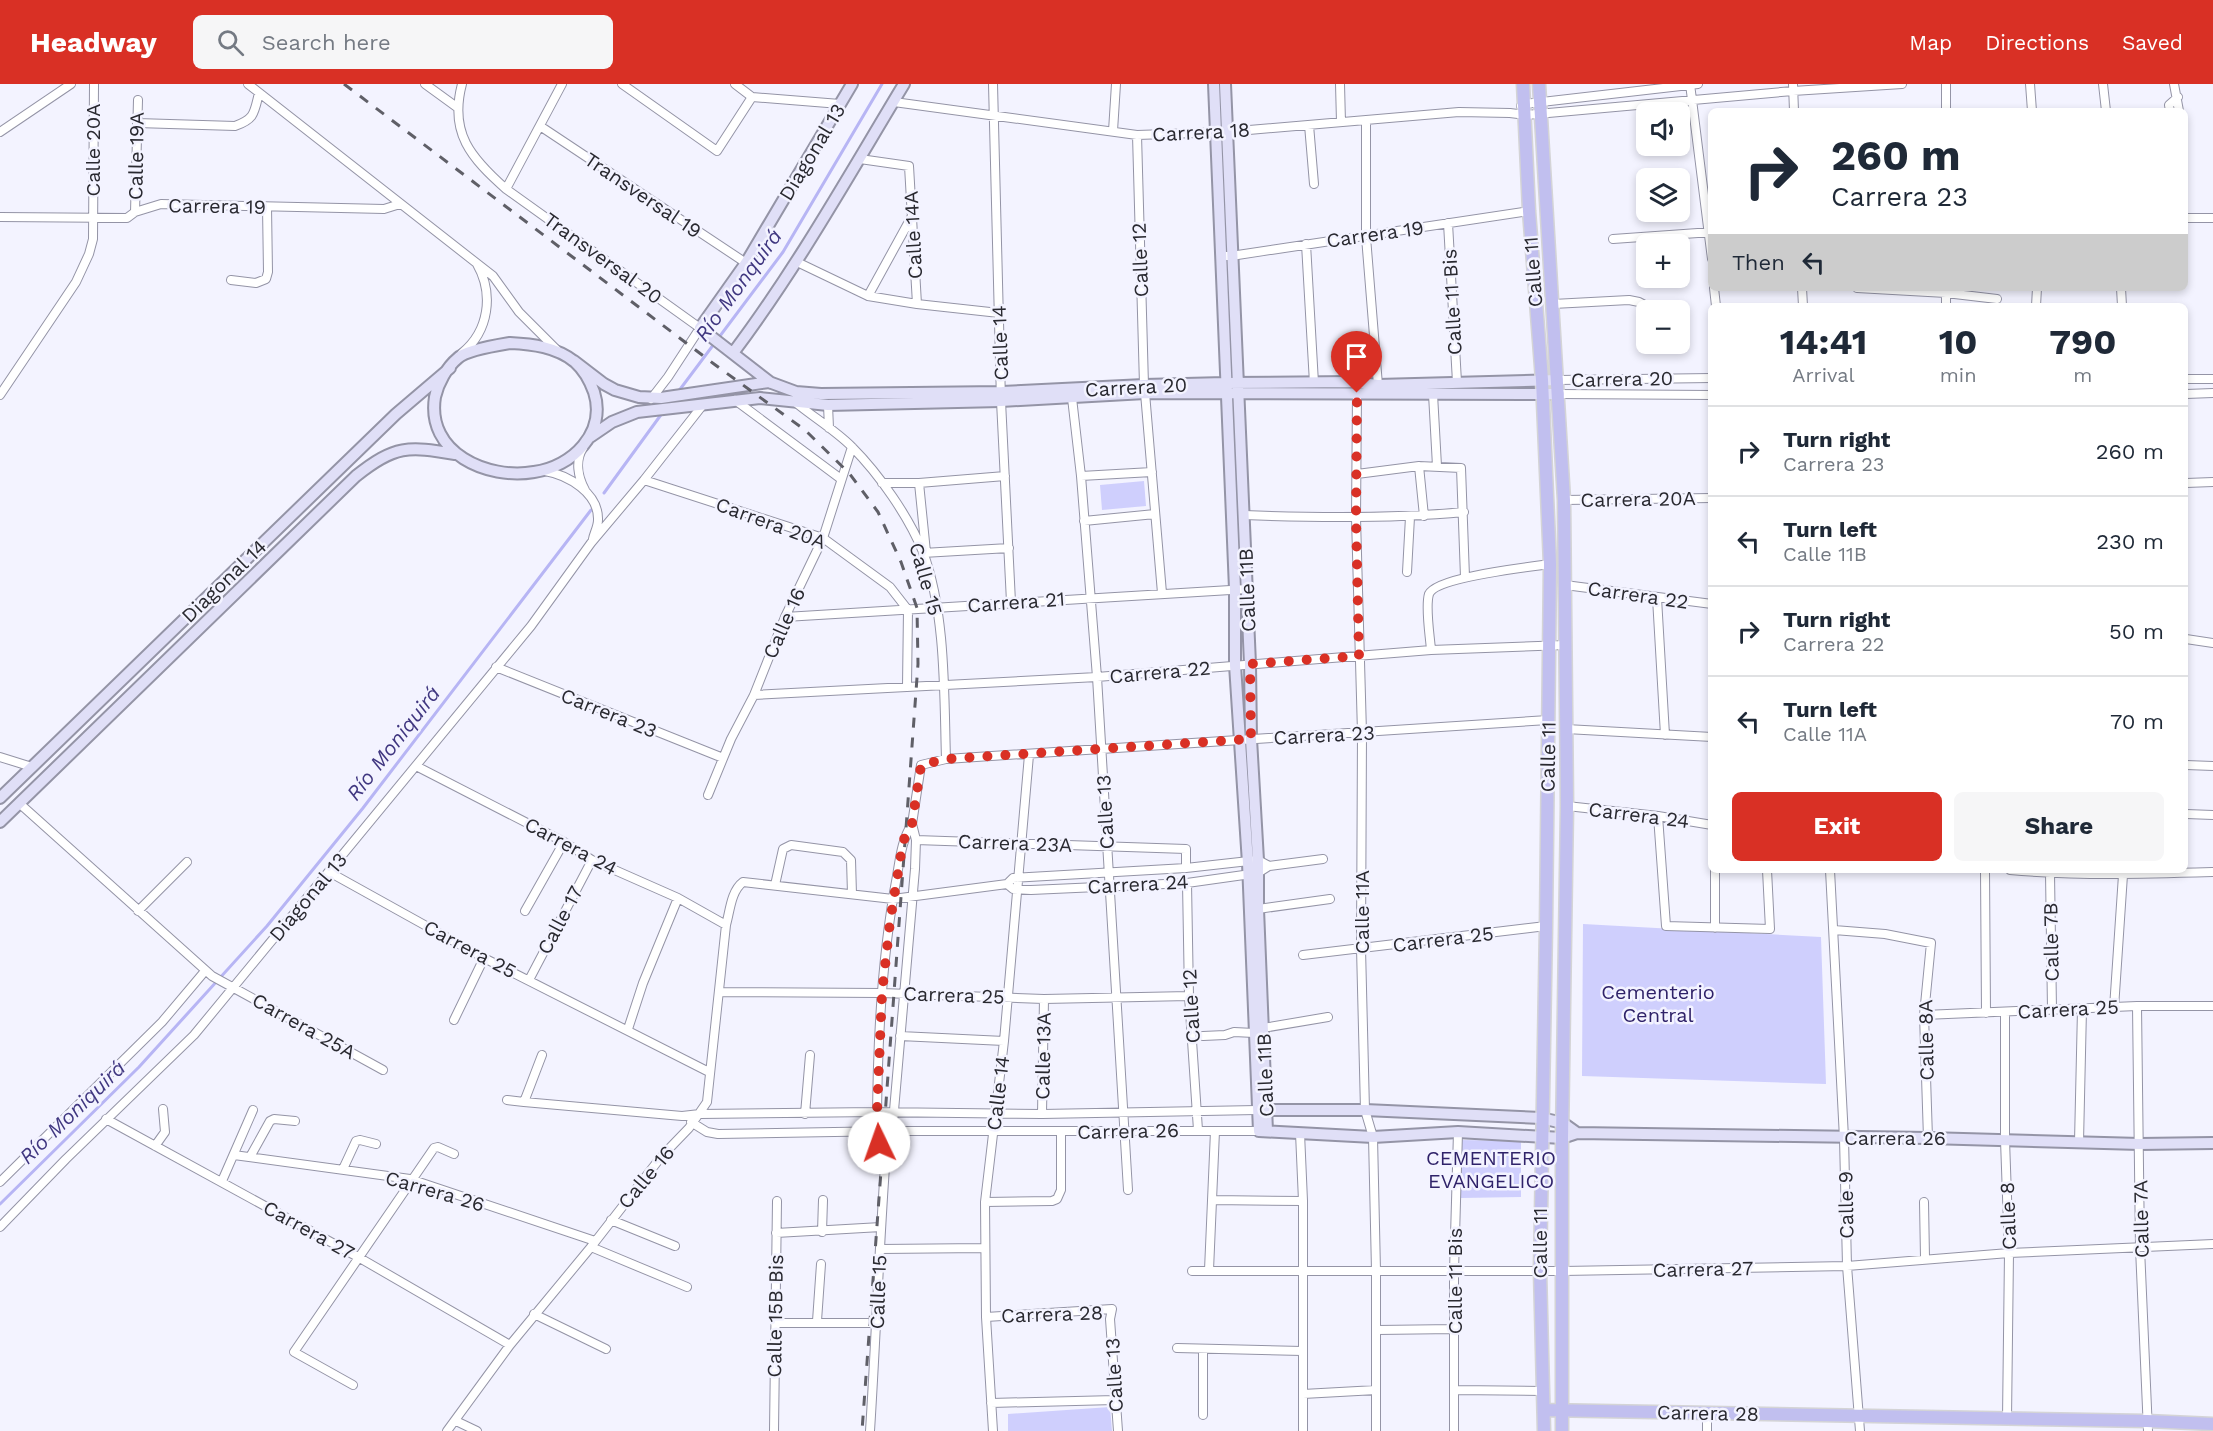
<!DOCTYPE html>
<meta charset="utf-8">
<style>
:root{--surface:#fff;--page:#f6f6f7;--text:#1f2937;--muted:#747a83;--line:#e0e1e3;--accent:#d93025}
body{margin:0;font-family:"Work Sans",sans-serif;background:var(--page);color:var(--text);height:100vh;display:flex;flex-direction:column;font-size:22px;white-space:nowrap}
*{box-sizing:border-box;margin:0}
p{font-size:20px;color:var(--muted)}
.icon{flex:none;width:33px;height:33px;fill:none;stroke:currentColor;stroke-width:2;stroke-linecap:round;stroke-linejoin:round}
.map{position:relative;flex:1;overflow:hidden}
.drawer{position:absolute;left:1708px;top:219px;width:480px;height:570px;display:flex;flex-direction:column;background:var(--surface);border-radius:9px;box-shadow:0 3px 9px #0003}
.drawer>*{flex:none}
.banner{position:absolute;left:1708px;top:24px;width:480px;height:183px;border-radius:9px;box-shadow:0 3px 9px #0003;background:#fff;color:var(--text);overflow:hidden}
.controls{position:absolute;left:1636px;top:18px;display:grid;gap:12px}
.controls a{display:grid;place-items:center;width:54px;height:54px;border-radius:9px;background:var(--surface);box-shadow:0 3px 9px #0003;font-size:30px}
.pin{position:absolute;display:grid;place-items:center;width:51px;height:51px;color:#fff;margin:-62px -26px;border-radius:50% 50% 50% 0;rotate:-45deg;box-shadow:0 0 6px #0007}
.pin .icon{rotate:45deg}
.me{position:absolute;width:66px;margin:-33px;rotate:357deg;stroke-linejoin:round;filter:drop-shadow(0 0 4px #0008)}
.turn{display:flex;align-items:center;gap:21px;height:126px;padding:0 24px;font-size:27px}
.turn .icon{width:78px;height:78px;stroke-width:2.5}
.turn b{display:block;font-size:42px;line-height:51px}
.then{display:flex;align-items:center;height:57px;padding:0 24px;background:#0003;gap:12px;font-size:22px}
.eta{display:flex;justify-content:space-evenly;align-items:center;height:102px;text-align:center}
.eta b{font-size:36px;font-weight:700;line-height:42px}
.action{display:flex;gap:12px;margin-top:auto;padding:12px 24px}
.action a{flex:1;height:69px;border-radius:9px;background:var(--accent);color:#fff;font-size:24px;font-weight:700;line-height:69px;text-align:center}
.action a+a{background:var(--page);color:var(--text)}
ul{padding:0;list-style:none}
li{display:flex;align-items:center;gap:18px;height:90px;padding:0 24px;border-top:2px solid var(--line)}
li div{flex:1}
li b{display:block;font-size:22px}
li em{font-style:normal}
header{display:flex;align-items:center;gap:36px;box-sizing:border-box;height:84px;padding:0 30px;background:var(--accent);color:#fff}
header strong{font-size:28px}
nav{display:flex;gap:33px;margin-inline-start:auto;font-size:21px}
.search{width:420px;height:54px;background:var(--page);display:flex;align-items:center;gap:15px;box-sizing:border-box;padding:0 21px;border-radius:9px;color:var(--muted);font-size:22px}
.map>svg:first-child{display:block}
</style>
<header>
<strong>Headway</strong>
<div class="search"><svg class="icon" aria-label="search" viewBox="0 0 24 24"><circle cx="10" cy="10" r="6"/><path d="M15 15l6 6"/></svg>Search here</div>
<nav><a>Map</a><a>Directions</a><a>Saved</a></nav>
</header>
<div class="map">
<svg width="2213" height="1347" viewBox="0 0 2213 1347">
<rect width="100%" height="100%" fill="#f3f3ff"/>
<path fill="#cfcffd" d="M 1144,397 L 1146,422 L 1102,426 L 1100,401 Z
M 1583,840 L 1821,853 L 1826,1000 L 1582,992 Z
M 1460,1056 L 1521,1057 L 1521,1113 L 1461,1114 Z
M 1110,1323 L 1112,1347 L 1008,1347 L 1008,1330 Z"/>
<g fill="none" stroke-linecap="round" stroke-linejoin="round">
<path stroke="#b7b5f4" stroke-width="3" d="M 678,308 L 783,168 L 882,0
M 604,409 L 663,328
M 0,1120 L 139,983 L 267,842 L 363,724 L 591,426"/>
<defs>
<path id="street" d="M 248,0 L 493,192 L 519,228 L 557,266
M 425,0 L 458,24
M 462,0 C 449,49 471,74 506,105 L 700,244 L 668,293 L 651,315
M 622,0 L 717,67 L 752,13
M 735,0 L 752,13 L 840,20
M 993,0 L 1001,317 L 1011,518
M 1340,0 L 1341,38
M 1690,0 L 1712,175
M 1793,0 L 1794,27
M 1946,0 L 1946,27
M 2030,0 L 2032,27
M 2103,0 L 2106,27
M 2174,0 L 2179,27
M 894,18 L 1137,51 L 1226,48 L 1459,28 L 1510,29 L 1526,31 L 1793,7 L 1902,0
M 1521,22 L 1524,20 L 1698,0
M 2170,27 L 2169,21 L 2178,13
M 1366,37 L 1366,153 L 1378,301
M 137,39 L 235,42 C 255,35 254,29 259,9
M 1309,41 L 1314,100
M 540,42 L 746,179
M 1113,47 L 1116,0
M 0,48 L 71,0
M 1137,51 L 1144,301
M 860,75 L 909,82 L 917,220
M 506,105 L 562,0
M 135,128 L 138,16
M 0,133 L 127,134 L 135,128 L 161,120 L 384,125 L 400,120
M 2186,134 L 2213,134
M 1448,139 L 1457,298
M 1613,155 L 1712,148
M 1306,160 L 1314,299
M 1221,172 L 1231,172 L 1529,127
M 797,178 L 868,212 L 917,220 L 999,229
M 231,196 L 256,199 L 266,195 L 268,188 L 267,123
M 1714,204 L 1716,222
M 1802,204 L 1803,222
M 1857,204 L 1946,209 L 1997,215
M 1946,204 L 1946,222
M 2121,204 L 2122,222
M 868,212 L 912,132
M 1553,220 L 1629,216 L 1639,218 L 1654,226
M 2036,222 L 2037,204
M 462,269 C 489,247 494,210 477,180
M 2186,295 L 2213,295
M 1558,296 L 1712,294
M 1145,309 L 1162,509
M 1357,309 L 1356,434 L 1362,649 L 1361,864 L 1365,1026 L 1373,1053 L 1376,1187 L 1376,1347
M 1433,310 L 1437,382
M 1559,310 L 1712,311
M 2186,310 L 2213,309
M 0,311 L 76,198 L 89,170 L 93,155 L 94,0
M 1072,314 L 1081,392 L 1097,593 L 1128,1106
M 735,316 L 841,395
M 795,318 C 813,333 835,346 852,363 C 879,390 909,433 923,468 C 946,529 944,611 946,675
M 828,321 L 829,344
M 583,364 C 575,377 578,393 585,406
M 1419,382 L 1424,432
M 545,387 C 568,391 599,409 598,436 C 598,443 594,449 593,455
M 1357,390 L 1419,382 L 1461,384 L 1465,493
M 1081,392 L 1152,388
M 644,396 L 823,454 L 890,503 L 908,526 L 907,602
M 882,399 L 919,399 L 1005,392
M 919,399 L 926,468
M 2186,399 L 2213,398
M 1564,416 L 1712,414
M 1244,431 C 1318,434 1390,435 1464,428
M 1084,437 L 1155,430
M 923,469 L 1009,464
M 1407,488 L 1410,433
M 1565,501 L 1712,520
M 1657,514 L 1665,651
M 785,533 L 1247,505
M 2186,555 L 2213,559
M 1431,566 C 1430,552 1425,523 1429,510 C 1436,493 1530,483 1550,480
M 496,583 L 723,674
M 754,611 L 1097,593 L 1431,566 L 1566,561
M 1566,645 L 1712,653
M 0,673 L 32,683
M 2186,681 L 2213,682
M 416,682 L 564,758 L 592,776 L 678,814 L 726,841
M 708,711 L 731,655 L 754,611 L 785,533 L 823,454 L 852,363
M 19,719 L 212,892 L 383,986
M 1567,722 L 1658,732 L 1712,741
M 2186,730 L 2213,731
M 1658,732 L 1666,842 L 1770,845 L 1767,786
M 916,756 L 1186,765 L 1186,784
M 1715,786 L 1715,844
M 1830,786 L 1844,1054 L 1847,1182 L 1860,1347
M 1985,786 L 1986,929
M 2010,786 C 2078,792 2145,790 2213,788
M 329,788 L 484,874 L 709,988
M 2050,789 L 2052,926
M 1187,799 L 1189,912 L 1198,1046
M 1007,800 L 1013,805 L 1031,806 L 1187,799 L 1258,789 L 1269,782 L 1323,775
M 775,801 L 783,765 L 791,761 L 843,768 L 851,776 L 852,810
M 1258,825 L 1330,815
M 138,827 L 187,778
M 525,827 L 564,758
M 1834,846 L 1885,850 L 1931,859 L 1924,931 L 1928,1054
M 1303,871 L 1546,842
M 529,896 L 592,776
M 719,908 L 882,909 L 1044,915 L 1189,912
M 2137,922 L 2140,1164 L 2148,1347
M 2114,924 L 2123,791
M 2005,928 L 2005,1056 L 2009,1169 L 2007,1335
M 1924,931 L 2137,922 L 2213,922
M 454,936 L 484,874
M 1263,944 L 1328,933
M 628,945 L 643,899 L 678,814
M 900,952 L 1004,957
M 1203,952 L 1225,951 L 1234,948 L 1254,949
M 542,971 L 524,1018 L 682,1032 L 700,1030 L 877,1028 L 1042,1030 L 1257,1026
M 507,1016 L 524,1018
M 805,1030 L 810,971
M 1042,1030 L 1044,915
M 106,1035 L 358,1173 L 510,1261
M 691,1038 L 707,1048 L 718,1050 L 892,1047 L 1259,1047
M 1300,1049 L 1303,1117 L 1303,1347
M 2079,1058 L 2082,925
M 155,1062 L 165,1048 L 163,1025
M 886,1069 L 879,1059 L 877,1047 C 877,962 881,875 897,792 C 900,774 902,755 912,740
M 234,1071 L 410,1095 L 595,1157
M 250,1073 L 270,1037 L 274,1035 L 295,1037
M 343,1085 L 356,1057 L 360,1056 L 376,1060
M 222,1097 L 253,1026
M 0,1098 L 162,938 L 205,887
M 1212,1116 L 1303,1117
M 985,1118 L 1052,1117 L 1057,1115 L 1061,1106 L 1061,1048
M 1924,1118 L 1925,1174
M 611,1136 L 675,1162
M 0,1143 L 66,1075 L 194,951 L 531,542 L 591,459 L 644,396 L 702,322
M 822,1148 L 823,1116
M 776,1149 L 881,1143
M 591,1163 L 687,1203
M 880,1165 L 984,1164
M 1209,1186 L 1215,1047
M 1192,1187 L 1563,1187 L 1847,1182 L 2009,1169 L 2213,1160
M 534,1230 L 606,1265
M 986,1233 L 1112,1225 L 1110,1235 L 1118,1347
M 817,1237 L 821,1180
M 775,1239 L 877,1239
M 1377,1246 L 1455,1245
M 1177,1264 L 1302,1267
M 1203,1265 L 1203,1331
M 353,1301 L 294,1268 L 434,1064 L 438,1063 L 454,1070
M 1455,1306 L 1543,1307
M 1303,1310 L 1376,1306
M 991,1319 L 1115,1316
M 1707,1329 L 1707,1347
M 456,1337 L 477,1347
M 447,1347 L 510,1261 L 591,1163 L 661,1073 L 689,1044 L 707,1018 L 726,841 C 730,827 731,807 743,798 L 893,815 L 1007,800 L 1013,794 L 1186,784 L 1258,776 L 1269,782
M 774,1347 L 777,1117
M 870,1347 C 876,1254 879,1162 886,1069 L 891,1061 L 915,785 L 916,756 L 912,740 L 921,681 L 946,675 L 1548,636
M 993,1347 L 986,1233 L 985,1118 L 1004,957 L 1029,671
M 1454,1347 L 1454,1187 L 1458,1048"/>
<path id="secondary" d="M 1214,0 L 1235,505 L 1235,581 L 1248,779 L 1259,1047 L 1373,1053 L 1458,1048 L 1562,1054 L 1577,1049 L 1928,1054 L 2140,1060 L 2213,1059
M 1225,0 L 1250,580 L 1251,655 L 1258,776 L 1258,825 L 1267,1047
M 510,259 C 532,260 557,263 575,278 C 584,286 590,297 594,308 C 607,349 572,383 534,388 C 487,396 426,369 435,313 C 438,299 447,283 458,274 C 466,266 498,261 510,259 Z
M 733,269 C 797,184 849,91 904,0
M 574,277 L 604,300 L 615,306 L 639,313 L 661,314 L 769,298 L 796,308 L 821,310 L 1002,308 L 1144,301 L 1225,299 L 1351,298 L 1378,301 L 1558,296
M 771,299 L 700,244 L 746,179 L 852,0
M 590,353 L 612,338 L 637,328 L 760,314 L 828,321 L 1001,317 L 1145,309 L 1559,310
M 0,714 L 396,330 L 450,284
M 0,738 L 356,392 C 395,361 408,362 455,370
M 1260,1026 L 1365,1026 L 1541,1034 L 1563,1039 L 1577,1049"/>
<path id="primary" d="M 1523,0 L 1529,127 L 1542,296 L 1550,480 L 1546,842 L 1540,1187 L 1544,1347
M 1539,0 L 1564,416 L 1567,722 L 1562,1054 L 1562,1347
M 1544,1326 L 2147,1337 L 2213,1340"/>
</defs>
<use href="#street" stroke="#9494a6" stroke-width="10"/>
<use href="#secondary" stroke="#9494a6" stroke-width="14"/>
<use href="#primary" stroke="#d4d4d6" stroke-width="15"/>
<use href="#street" stroke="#fff" stroke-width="8"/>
<use href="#secondary" stroke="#e0dff7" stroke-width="10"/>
<use href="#primary" stroke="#c1bfef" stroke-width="12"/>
<path stroke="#5f5f67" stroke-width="3" stroke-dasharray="10 10" stroke-linecap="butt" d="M 344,0 L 714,280 L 805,346 L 849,389 L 878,428 L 901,478 L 917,524 L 918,580 L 862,1347"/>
</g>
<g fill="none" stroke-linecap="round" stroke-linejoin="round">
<path stroke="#d93025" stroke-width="10" stroke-dasharray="0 18" d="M 879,1059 L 877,1028 L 882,909 L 890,838 L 902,764 L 906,748 L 912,740 L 921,681 L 946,675 L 1251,655 L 1250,580 L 1359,572 L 1356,434 L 1357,309"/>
</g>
<g text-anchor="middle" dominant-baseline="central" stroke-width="5" stroke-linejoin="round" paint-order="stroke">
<g font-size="20" fill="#292930" stroke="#f3f3ff">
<text transform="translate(1201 48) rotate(-3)">Carrera 18</text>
<text transform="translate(93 66) rotate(-90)">Calle 20A</text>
<text transform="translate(812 68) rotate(-59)">Diagonal 13</text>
<text transform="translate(136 72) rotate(-89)">Calle 19A</text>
<text transform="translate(643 111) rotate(34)">Transversal 19</text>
<text transform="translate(217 122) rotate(1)">Carrera 19</text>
<text transform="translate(1375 150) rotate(-8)">Carrera 19</text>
<text transform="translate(913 151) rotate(-93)">Calle 14A</text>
<text transform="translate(603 174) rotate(36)">Transversal 20</text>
<text transform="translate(1140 176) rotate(-92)">Calle 12</text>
<text transform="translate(1533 188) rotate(-94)">Calle 11</text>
<text transform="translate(1452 218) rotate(-93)">Calle 11 Bis</text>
<text transform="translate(1000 259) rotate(-92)">Calle 14</text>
<text transform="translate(1622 295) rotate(-1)">Carrera 20</text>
<text transform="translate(1136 303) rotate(-3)">Carrera 20</text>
<text transform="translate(1638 415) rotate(-1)">Carrera 20A</text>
<text transform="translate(771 439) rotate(20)">Carrera 20A</text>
<text transform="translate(926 495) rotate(74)">Calle 15</text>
<text transform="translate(224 497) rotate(-44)">Diagonal 14</text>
<text transform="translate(1247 506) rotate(-92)">Calle 11B</text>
<text transform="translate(1638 511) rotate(8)">Carrera 22</text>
<text transform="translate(1016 518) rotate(-4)">Carrera 21</text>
<text transform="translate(784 539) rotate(-66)">Calle 16</text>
<text transform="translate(1160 588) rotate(-5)">Carrera 22</text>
<text transform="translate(609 629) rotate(22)">Carrera 23</text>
<text transform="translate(1324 651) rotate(-3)">Carrera 23</text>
<text transform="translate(1548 673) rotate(-89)">Calle 11</text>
<text transform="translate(1105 728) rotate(-93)">Calle 13</text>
<text transform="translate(1639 731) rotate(7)">Carrera 24</text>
<text transform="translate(1015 759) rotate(2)">Carrera 23A</text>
<text transform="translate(571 762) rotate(28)">Carrera 24</text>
<text transform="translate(1138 800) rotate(-3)">Carrera 24</text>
<text transform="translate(308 813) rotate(-50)">Diagonal 13</text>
<text transform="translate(1362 828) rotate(-90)">Calle 11A</text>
<text transform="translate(560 836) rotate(-62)">Calle 17</text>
<text transform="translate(1443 855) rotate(-7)">Carrera 25</text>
<text transform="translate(2051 858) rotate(-91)">Calle 7B</text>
<text transform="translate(470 865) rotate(28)">Carrera 25</text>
<text transform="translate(954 911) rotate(2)">Carrera 25</text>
<text transform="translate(1191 922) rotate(-93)">Calle 12</text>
<text transform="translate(2068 925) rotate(-3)">Carrera 25</text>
<text transform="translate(304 942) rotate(29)">Carrera 25A</text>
<text transform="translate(1926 956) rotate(-91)">Calle 8A</text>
<text transform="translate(1043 972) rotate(-89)">Calle 13A</text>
<text transform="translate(1265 991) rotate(-92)">Calle 11B</text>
<text transform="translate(998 1009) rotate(-83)">Calle 14</text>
<text transform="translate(1128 1047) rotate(-1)">Carrera 26</text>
<text x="1895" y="1054">Carrera 26</text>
<text transform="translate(646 1093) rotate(-50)">Calle 16</text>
<text transform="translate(435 1107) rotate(16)">Carrera 26</text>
<text transform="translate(1846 1121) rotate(-91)">Calle 9</text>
<text transform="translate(2008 1132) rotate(-92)">Calle 8</text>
<text transform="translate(2141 1135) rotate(-91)">Calle 7A</text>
<text transform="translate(309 1146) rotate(29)">Carrera 27</text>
<text transform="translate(1540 1159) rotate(-90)">Calle 11</text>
<text transform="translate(1703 1185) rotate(-1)">Carrera 27</text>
<text transform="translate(1455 1197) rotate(-90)">Calle 11 Bis</text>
<text transform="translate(878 1208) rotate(-88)">Calle 15</text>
<text transform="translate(1052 1230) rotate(-2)">Carrera 28</text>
<text transform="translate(775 1232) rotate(-89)">Calle 15B Bis</text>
<text transform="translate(1114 1291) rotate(-93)">Calle 13</text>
<text transform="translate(1708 1329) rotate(1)">Carrera 28</text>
</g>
<g font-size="20" fill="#2f2269" stroke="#f3f3ff">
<text x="1658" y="908">Cementerio<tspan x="1658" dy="23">Central</tspan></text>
<text x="1491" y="1074">CEMENTERIO<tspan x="1491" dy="23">EVANGELICO</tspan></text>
</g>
<g font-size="21" font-style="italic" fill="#403780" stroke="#f3f3ff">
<text transform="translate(738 201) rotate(-54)">Río Monquirá</text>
<text transform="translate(393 659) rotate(-52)">Río Moniquirá</text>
<text transform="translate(72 1028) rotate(-44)">Río Moniquirá</text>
</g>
</g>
</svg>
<div class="controls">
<a><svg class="icon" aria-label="sound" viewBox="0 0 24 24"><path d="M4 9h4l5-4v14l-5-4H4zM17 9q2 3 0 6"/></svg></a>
<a><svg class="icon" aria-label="layers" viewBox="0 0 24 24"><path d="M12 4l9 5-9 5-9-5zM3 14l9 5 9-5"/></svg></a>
<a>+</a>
<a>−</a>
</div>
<div class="pin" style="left:1357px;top:309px;background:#d93025"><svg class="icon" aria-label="arrive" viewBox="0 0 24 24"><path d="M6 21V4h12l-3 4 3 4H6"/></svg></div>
<svg class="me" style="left:879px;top:1059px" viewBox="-20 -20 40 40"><circle r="19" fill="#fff"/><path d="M0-13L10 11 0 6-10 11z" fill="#d93025"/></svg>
<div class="banner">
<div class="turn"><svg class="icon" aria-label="right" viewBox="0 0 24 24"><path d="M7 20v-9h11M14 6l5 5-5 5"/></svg><div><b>260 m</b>Carrera 23</div></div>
<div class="then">Then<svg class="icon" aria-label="left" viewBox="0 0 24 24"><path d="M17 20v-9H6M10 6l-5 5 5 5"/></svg></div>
</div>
<section class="drawer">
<div class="eta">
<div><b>14:41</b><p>Arrival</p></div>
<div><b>10</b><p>min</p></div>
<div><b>790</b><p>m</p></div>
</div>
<ul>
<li><svg class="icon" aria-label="right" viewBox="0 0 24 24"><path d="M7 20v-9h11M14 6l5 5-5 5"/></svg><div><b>Turn right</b><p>Carrera 23</p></div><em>260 m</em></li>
<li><svg class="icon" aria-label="left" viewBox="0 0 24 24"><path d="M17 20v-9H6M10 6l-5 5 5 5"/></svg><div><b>Turn left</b><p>Calle 11B</p></div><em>230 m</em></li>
<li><svg class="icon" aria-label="right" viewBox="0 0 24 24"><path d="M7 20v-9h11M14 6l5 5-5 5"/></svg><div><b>Turn right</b><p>Carrera 22</p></div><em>50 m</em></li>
<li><svg class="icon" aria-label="left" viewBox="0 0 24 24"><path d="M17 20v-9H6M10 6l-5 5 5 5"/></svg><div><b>Turn left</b><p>Calle 11A</p></div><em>70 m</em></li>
</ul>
<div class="action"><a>Exit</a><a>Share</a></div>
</section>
</div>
